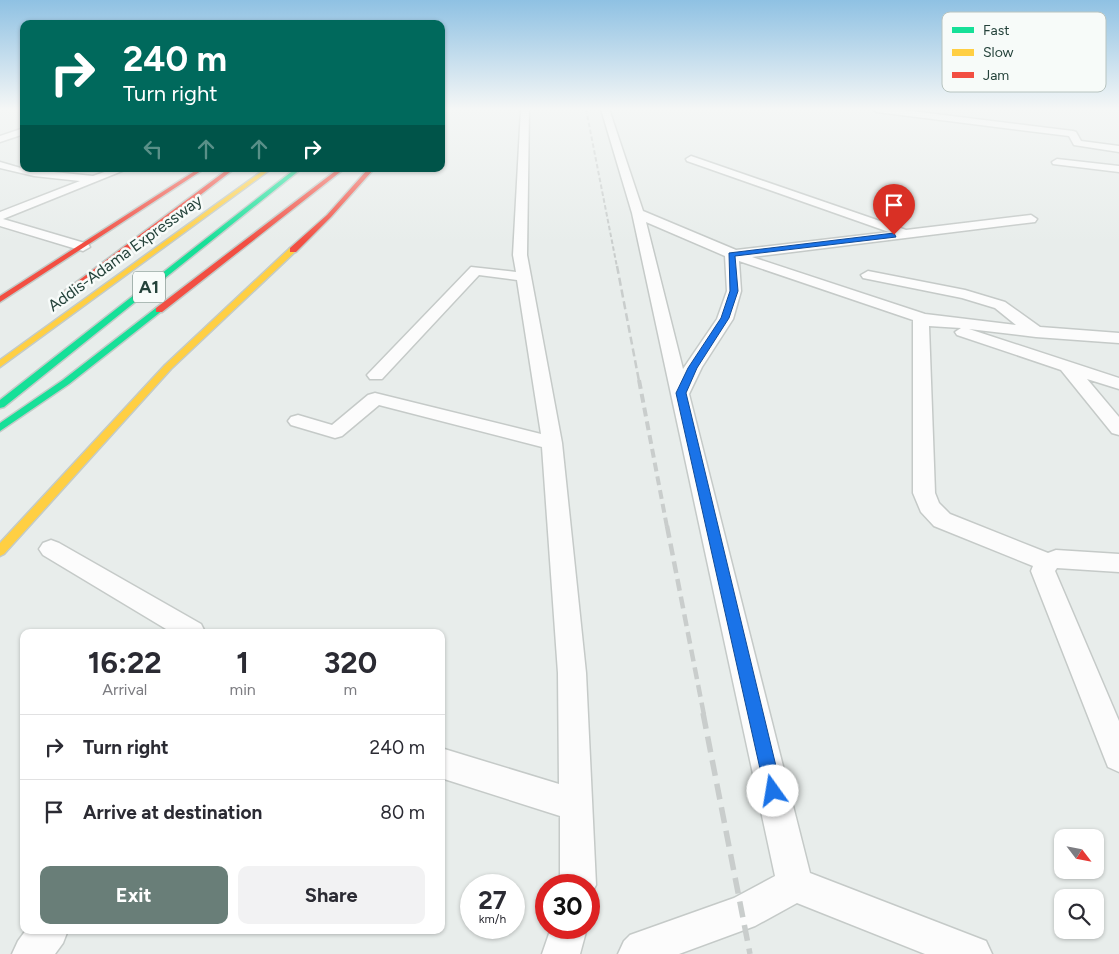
<!DOCTYPE html>
<style>
:root{--surface:#fff;--page:#f2f2f3;--text:#2b2b33;--muted:#7c7c81;--line:#e1e1e2;--accent:#697e78}
body{margin:0;font-family:Figtree,sans-serif;background:var(--page);color:var(--text);height:100vh;display:flex;flex-direction:column;font-size:19px;white-space:nowrap}
*{box-sizing:border-box;margin:0}
p{font-size:16px;color:var(--muted)}
.icon{flex:none;width:28px;height:28px;fill:none;stroke:currentColor;stroke-width:2;stroke-linecap:round;stroke-linejoin:round}
.map{position:relative;flex:1;overflow:hidden}
.details{position:absolute;left:20px;top:629px;width:425px;height:305px;display:flex;flex-direction:column;background:var(--surface);border-radius:10px;box-shadow:0 1px 4px #0004}
.details>*{flex:none}
.top-card{position:absolute;left:20px;top:20px;width:425px;height:152px;border-radius:10px;box-shadow:0 1px 4px #0004;background:#00695c;color:#fff;overflow:hidden}
.needle{width:32px;rotate:122deg}
.tools{position:absolute;left:1054px;top:829px;display:grid;gap:10px}
.tools a{display:grid;place-items:center;width:50px;height:50px;border-radius:10px;background:var(--surface);box-shadow:0 1px 4px #0004;font-size:25px}
.speed{position:absolute;left:460px;top:874px;display:flex;gap:10px;font-size:25px;font-weight:700;text-align:center}
.speed>*{display:grid;place-content:center;width:65px;height:65px;border-radius:50%;background:var(--surface);box-shadow:0 1px 4px #0004;line-height:1}
.speed small{font-size:12px;font-weight:400}
.speed .limit{border:8px solid #d22;background:#fff;color:#111}
.pin{position:absolute;display:grid;place-items:center;width:42px;height:42px;color:#fff;margin:-51px -21px;border-radius:50% 50% 50% 0;rotate:-45deg;box-shadow:0 0 5px #0007}
.pin .icon{rotate:45deg}
.me{position:absolute;width:55px;margin:-28px;rotate:347deg;stroke-linejoin:round;filter:drop-shadow(0 0 4px #0008)}
.turn{display:flex;align-items:center;gap:18px;height:105px;padding:0 20px;font-size:22px}
.turn .icon{width:65px;height:65px;stroke-width:2.5}
.turn b{display:block;font-size:35px;line-height:42px}
.lanes{display:flex;align-items:center;height:48px;padding:0 20px;background:#0003;justify-content:center;gap:25px;direction:ltr}
.lanes .off{opacity:.35}
.eta{display:flex;justify-content:space-evenly;align-items:center;height:85px;text-align:center}
.eta b{font-size:30px;font-weight:700;line-height:35px}
.primary-button{display:flex;gap:10px;margin-top:auto;padding:10px 20px}
.primary-button a{flex:1;height:58px;border-radius:10px;background:var(--accent);color:#fff;font-size:20px;font-weight:700;line-height:58px;text-align:center}
.primary-button a+a{background:var(--page);color:var(--text)}
ul{padding:0;list-style:none}
li{display:flex;align-items:center;gap:15px;height:65px;padding:0 20px;border-top:1px solid var(--line)}
li div{flex:1}
li b{display:block;font-size:19px}
li em{font-style:normal}
.map>svg:first-child{display:block}
</style>
<div class="map">
<svg width="1119" height="954" viewBox="0 0 1119 954">
<rect width="100%" height="100%" fill="#e8edeb"/>
<g fill="none" stroke-linecap="round" stroke-linejoin="round">
<defs>
<path id="street" d="M 521,109 L 529,109 L 527,255 L 562,443 L 586,673 L 596,885 L 589,898 L 589,885 L 560,885 L 560,816 L 441,778 L 441,748 L 559,784 L 558,673 L 542,447 L 379,405 L 342,436 L 335,438 L 291,425 L 288,421 L 291,417 L 298,415 L 332,425 L 368,395 L 375,393 L 541,434 L 517,280 L 479,275 L 382,379 L 370,379 L 367,375 L 471,267 L 516,272 L 513,255 Z
M 601,109 L 609,109 L 643,211 L 736,250 L 889,232 L 687,161 L 686,159 L 691,156 L 906,230 L 1031,215 L 1037,219 L 1035,222 L 752,257 L 925,314 L 1016,325 L 995,308 L 962,298 L 863,278 L 861,275 L 868,271 L 965,290 L 1005,302 L 1040,327 L 1119,333 L 1119,343 L 1036,337 L 969,329 L 1119,378 L 1119,389 L 1087,379 L 1119,417 L 1119,435 L 1112,433 L 1061,370 L 957,335 L 955,332 L 961,328 L 929,326 L 935,493 L 939,503 L 950,514 L 1048,553 L 1056,550 L 1119,554 L 1119,572 L 1057,568 L 1055,571 L 1119,721 L 1119,772 L 1108,767 L 1104,757 L 1031,571 L 1033,566 L 934,526 L 921,512 L 913,493 L 913,320 L 739,261 L 741,291 L 733,319 L 702,367 L 689,394 L 810,873 L 986,941 L 992,954 L 925,954 L 797,903 L 755,926 L 679,954 L 618,954 L 624,941 L 630,935 L 734,898 L 775,876 L 632,213 ZM 646,222 L 725,256 L 727,291 L 717,319 L 683,369 Z
M 873,109 L 895,109 L 1073,131 L 1076,132 L 1081,141 L 1119,146 L 1119,152 L 1074,145 L 1069,136 L 877,112 Z
M 24,128 L 24,134 L 0,142 L 0,136 Z
M 1057,159 L 1119,166 L 1119,172 L 1053,164 L 1052,162 Z
M 0,162 L 24,169 L 93,176 L 113,169 L 127,169 L 3,219 L 88,244 L 90,247 L 83,251 L 0,226 L 0,212 L 80,181 L 34,176 L 0,168 Z
M 51,540 L 59,543 L 201,624 L 205,632 L 171,632 L 43,555 L 39,549 L 43,543 Z
M 551,928 L 587,928 L 580,954 L 542,954 Z
M 26,930 L 68,930 L 63,943 L 55,954 L 12,954 L 18,941 Z"/>
<path id="fast" d="M 295,169 L 301,169 L 4,407 L 0,408 L 0,400 Z
M 156,308 L 163,310 L 69,384 L 0,431 L 0,423 L 63,380 Z"/>
<path id="slow" d="M 265,169 L 271,169 L 0,367 L 0,360 Z
M 290,248 L 297,250 L 171,369 L 4,554 L 0,556 L 0,543 L 165,365 Z"/>
<path id="jam" d="M 198,169 L 204,169 L 0,302 L 0,296 Z
M 228,169 L 234,169 L 68,297 L 62,297 L 62,293 Z
M 338,169 L 344,169 L 162,312 L 156,312 L 156,308 Z
M 368,169 L 374,169 L 331,217 L 296,252 L 290,252 L 290,248 L 327,215 Z"/>
</defs>
<use href="#street" stroke="#c5cac8" stroke-width="3"/>
<use href="#fast" stroke="#c3cbc8" stroke-width="3"/>
<use href="#slow" stroke="#c3cbc8" stroke-width="3"/>
<use href="#jam" stroke="#c3cbc8" stroke-width="3"/>
<use href="#street" fill="#fcfcfc" fill-rule="evenodd"/>
<use href="#fast" fill="#16e098" fill-rule="evenodd"/>
<use href="#slow" fill="#ffcf43" fill-rule="evenodd"/>
<use href="#jam" fill="#f24e42" fill-rule="evenodd"/>
<path stroke="#c9cdcc" stroke-width="2" stroke-dasharray="4.5 2.5" stroke-linecap="butt" d="M 586,109 L 617,267"/>
<path stroke="#c9cdcc" stroke-width="2.5" stroke-dasharray="8 4" stroke-linecap="butt" d="M 617,266 L 639,381"/>
<path stroke="#c9cdcc" stroke-width="4" stroke-dasharray="9 5" stroke-linecap="butt" d="M 639,380 L 667,527"/>
<path stroke="#c9cdcc" stroke-width="4.5" stroke-dasharray="12 6" stroke-linecap="butt" d="M 667,526 L 704,715"/>
<path stroke="#c9cdcc" stroke-width="5.5" stroke-dasharray="16 8" stroke-linecap="butt" d="M 703,713 L 750,954"/>
</g>
<linearGradient id="sky" x2="0" y2="1"><stop stop-color="#8fc1e3"/><stop offset="0.45" stop-color="#f5f7f6"/><stop offset="1" stop-color="#f5f7f6" stop-opacity="0"/></linearGradient>
<rect width="1119" height="242" fill="url(#sky)"/>
<path fill="#1a73e8" stroke="#114b97" d="M 894,233 L 896,237 L 735,256 L 738,291 L 729,318 L 697,368 L 686,393 L 782,791 L 779,797 L 773,799 L 767,797 L 765,791 L 676,393 L 688,368 L 721,318 L 730,291 L 729,253 Z"/>
<g text-anchor="middle" dominant-baseline="central" stroke-width="5" stroke-linejoin="round" paint-order="stroke">
<g font-size="16" fill="#24423a" stroke="#f7fbf9">
<text transform="translate(125 253) rotate(-36)">Addis-Adama Expressway</text>
</g>
<rect fill="#f7fbf9" stroke="#637a73" stroke-width="1" x="133" y="271.5" width="32" height="31" rx="4"/>
<g font-size="18" font-weight="bold" fill="#24423a">
<text x="149" y="287">A1</text>
</g>
</g>
<rect x="942" y="12" width="164" height="80" rx="8" fill="#f7fbf9" stroke="#b8c4c0" stroke-width="1"/>
<rect x="952" y="27" width="22" height="6" fill="#16e098"/>
<rect x="952" y="49" width="22" height="7" fill="#ffcf43"/>
<rect x="952" y="72" width="22" height="6" fill="#f24e42"/>
<g font-size="14" fill="#24423a">
<text x="983" y="35">Fast</text>
<text x="983" y="57">Slow</text>
<text x="983" y="80">Jam</text>
</g>
</svg>
<div class="tools">
<a><svg class="needle" viewBox="-14 -14 28 28"><path d="M0-13l5 13h-10z" fill="#e53935"/><path d="M0 13l5-13h-10z" fill="#7c7c81"/></svg></a>
<a><svg class="icon" aria-label="search" viewBox="0 0 24 24"><circle cx="10" cy="10" r="6"/><path d="M15 15l6 6"/></svg></a>
</div>
<div class="speed"><div>27<small>km/h</small></div><div class="limit">30</div></div>
<div class="pin" style="left:894px;top:235px;background:#d93025"><svg class="icon" aria-label="arrive" viewBox="0 0 24 24"><path d="M6 21V4h12l-3 4 3 4H6"/></svg></div>
<svg class="me" style="left:773px;top:791px" viewBox="-20 -20 40 40"><circle r="19" fill="#fff"/><path d="M0-13L10 11 0 6-10 11z" fill="#1a73e8"/></svg>
<div class="top-card">
<div class="turn"><svg class="icon" aria-label="right" viewBox="0 0 24 24"><path d="M7 20v-9h11M14 6l5 5-5 5"/></svg><div><b>240 m</b>Turn right</div></div>
<div class="lanes"><svg class="icon off" aria-label="left" viewBox="0 0 24 24"><path d="M17 20v-9H6M10 6l-5 5 5 5"/></svg><svg class="icon off" aria-label="ahead" viewBox="0 0 24 24"><path d="M12 20V5M6 11l6-6 6 6"/></svg><svg class="icon off" aria-label="ahead" viewBox="0 0 24 24"><path d="M12 20V5M6 11l6-6 6 6"/></svg><svg class="icon" aria-label="right" viewBox="0 0 24 24"><path d="M7 20v-9h11M14 6l5 5-5 5"/></svg></div>
</div>
<section class="details">
<div class="eta">
<div><b>16:22</b><p>Arrival</p></div>
<div><b>1</b><p>min</p></div>
<div><b>320</b><p>m</p></div>
</div>
<ul>
<li><svg class="icon" aria-label="right" viewBox="0 0 24 24"><path d="M7 20v-9h11M14 6l5 5-5 5"/></svg><div><b>Turn right</b></div><em>240 m</em></li>
<li><svg class="icon" aria-label="arrive" viewBox="0 0 24 24"><path d="M6 21V4h12l-3 4 3 4H6"/></svg><div><b>Arrive at destination</b></div><em>80 m</em></li>
</ul>
<div class="primary-button"><a>Exit</a><a>Share</a></div>
</section>
</div>
